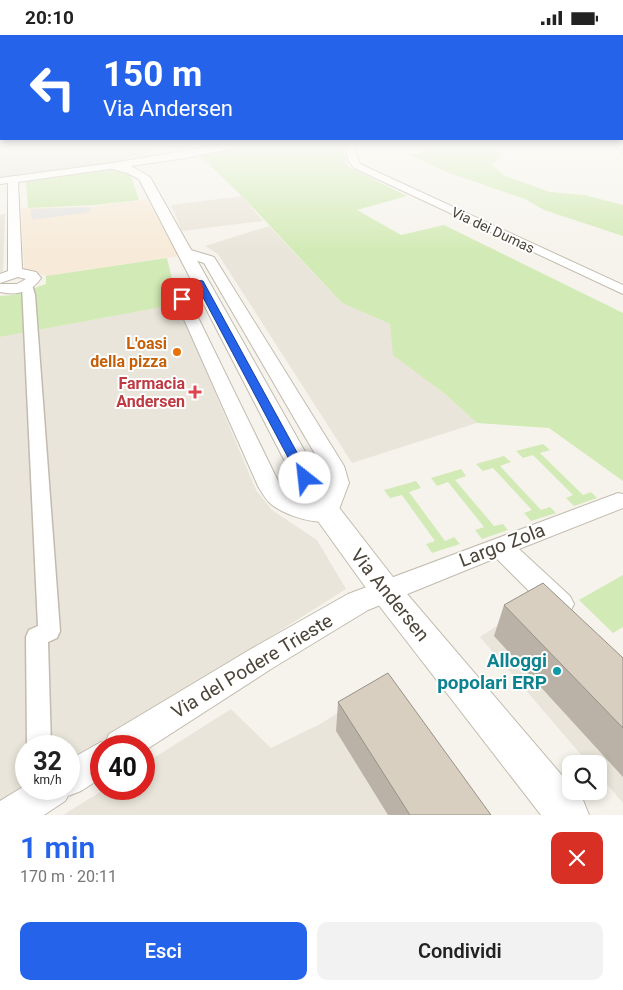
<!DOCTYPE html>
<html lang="it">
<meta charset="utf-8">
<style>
:root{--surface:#fff;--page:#f2f2f2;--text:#222;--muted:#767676;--accent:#2563eb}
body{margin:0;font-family:Roboto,sans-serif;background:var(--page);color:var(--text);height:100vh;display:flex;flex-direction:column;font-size:19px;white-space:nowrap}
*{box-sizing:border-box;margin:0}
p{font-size:16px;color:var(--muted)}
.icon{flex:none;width:28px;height:28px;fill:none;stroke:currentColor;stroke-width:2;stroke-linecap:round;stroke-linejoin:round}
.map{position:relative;height:780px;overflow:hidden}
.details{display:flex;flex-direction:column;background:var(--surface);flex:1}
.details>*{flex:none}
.guide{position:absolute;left:0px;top:0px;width:624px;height:105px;box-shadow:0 2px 8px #0003;background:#2563eb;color:#fff;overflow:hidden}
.tools{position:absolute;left:562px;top:720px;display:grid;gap:10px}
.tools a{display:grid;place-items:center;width:45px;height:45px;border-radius:10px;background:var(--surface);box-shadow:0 2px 8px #0003;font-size:25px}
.speed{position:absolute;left:15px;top:700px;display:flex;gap:10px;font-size:25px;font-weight:700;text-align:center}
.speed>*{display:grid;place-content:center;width:65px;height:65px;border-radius:50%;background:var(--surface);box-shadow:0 2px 8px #0003;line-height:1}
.speed small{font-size:12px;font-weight:400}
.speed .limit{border:8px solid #d22;background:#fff;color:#111}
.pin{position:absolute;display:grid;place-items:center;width:42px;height:42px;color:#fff;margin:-21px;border-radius:10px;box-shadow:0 2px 8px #0006}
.me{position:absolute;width:55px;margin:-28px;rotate:331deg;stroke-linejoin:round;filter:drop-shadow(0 0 4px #0008)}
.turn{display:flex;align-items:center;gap:18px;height:105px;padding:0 20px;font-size:22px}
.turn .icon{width:65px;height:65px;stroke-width:2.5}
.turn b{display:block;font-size:35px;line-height:42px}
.round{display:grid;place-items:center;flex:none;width:52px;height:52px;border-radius:10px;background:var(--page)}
.headline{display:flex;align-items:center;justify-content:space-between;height:85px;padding:0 20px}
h1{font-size:30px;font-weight:600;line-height:38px;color:var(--accent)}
.primary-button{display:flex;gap:10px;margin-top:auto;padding:10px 20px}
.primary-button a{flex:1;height:58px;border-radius:10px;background:var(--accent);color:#fff;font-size:20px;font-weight:600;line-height:58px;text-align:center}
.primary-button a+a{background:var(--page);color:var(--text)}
.status{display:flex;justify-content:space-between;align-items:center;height:35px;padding:0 25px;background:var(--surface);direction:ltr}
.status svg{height:14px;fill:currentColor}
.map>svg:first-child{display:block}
</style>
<div class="status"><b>20:10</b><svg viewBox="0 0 49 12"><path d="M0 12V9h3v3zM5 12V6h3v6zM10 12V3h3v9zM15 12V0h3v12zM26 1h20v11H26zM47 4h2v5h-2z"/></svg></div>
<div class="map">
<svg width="623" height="780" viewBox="0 0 623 780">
<rect width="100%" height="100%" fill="#f6f3ec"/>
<path fill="#eae5da" d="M 0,109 L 132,109 L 152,113 L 150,118 L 142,120 L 111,128 L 0,143 Z
M 242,161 L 263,186 L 182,196 L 171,170 Z
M 5,179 L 3,236 L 0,238 L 0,180 Z
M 269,191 L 342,268 L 390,289 L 444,358 L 477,388 L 352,428 L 218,219 L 205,211 Z
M 178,269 L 256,455 L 272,475 L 317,505 L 346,554 L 69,729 L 69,711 L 26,711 L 26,754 L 29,754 L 0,771 L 0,302 Z
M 531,569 L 623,660 L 623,768 L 599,740 L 599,729 L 589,729 L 480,602 Z
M 383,650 L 474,780 L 63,780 L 105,754 L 144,754 L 144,729 L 231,674 L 271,713 L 320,689 Z"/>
<path fill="#f7ead8" d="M 147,164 L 178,221 L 46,241 L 24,234 L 21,173 L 90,172 Z"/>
<path fill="#d2eab5" d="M 249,109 L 342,109 L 346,129 L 350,133 L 407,161 L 357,175 L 401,200 L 444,190 L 623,278 L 623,446 L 549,393 L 477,388 L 444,358 L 393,320 L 390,289 L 342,268 L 242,161 L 199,120 Z
M 425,109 L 488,109 L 502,120 L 492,130 L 505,141 L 550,157 L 584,160 L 623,170 L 623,201 L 544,175 L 525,164 L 446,137 L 408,119 L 422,117 L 427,112 Z
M 109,135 L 119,135 L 130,139 L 139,165 L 95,170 L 28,173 L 26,147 Z
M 167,223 L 178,269 L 0,302 L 0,261 L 14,260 L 46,249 L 46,241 Z
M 543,409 L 550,415 L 540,418 L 583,460 L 591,457 L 597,463 L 574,471 L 566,463 L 573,460 L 533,420 L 523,423 L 516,416 Z
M 504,421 L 511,427 L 500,431 L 541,475 L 550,472 L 556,478 L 531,486 L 524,478 L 532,475 L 493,433 L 483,436 L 476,429 Z
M 461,434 L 466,441 L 455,445 L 494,491 L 503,489 L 508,495 L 482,504 L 475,495 L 484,492 L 448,447 L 437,451 L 431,443 Z
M 416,446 L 421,453 L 409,457 L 445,506 L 454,502 L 460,509 L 432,518 L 426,509 L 435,506 L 402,460 L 390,463 L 384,455 Z
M 623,540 L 623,592 L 613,598 L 579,565 Z"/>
<path fill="#e5e3e0" d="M 90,172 L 91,177 L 32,185 L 30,174 Z"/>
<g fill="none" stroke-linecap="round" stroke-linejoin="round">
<defs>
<path id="pedestrian" d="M 27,247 L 32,250 L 35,260 L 60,596 L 57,603 L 48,607 L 51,711 L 27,711 L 26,602 L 29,595 L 38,591 L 22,250 Z"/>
<path id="minor" d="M 345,109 L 353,109 L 360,129 L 623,250 L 623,259 L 354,133 L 348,125 Z
M 612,109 L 621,109 L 623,118 Z
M 113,128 L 116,129 L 116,133 L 18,147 L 22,234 L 36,237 L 41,243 C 32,257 16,261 0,257 L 0,249 L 17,249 L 26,244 L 18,242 L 0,248 L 0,239 L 8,236 L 8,148 L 0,149 L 0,143 Z
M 184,213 L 214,222 L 344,431 L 349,448 L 335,485 C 318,491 287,481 272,470 C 266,465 262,458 258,451 L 175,264 C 176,252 192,240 204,243 L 206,246 L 190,259 L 189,264 L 279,448 L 295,462 L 319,469 L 327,448 L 322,431 L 204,228 L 179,220 L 178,217 L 179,214 Z
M 618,458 L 623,459 L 623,473 L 519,514 L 570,561 L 574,569 L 570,577 L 560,581 L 550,577 L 496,523 L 368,575 L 271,634 L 144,716 L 144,711 L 101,711 L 101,743 L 81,756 L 68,761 L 65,766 L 44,780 L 0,780 L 0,766 L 26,750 L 26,754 L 69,754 L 69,725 L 101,707 L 105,709 L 109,699 L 251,614 L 348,559 Z"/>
<path id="tertiary" d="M 224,109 L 245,109 L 240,112 L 186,123 L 131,131 L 150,142 L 330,461 L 396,546 L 571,751 L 571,756 L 576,756 L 583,765 L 589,780 L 541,780 L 374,564 L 310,475 L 139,144 L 127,138 L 109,133 L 107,131 L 109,129 L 118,127 Z"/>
</defs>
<use href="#pedestrian" stroke="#c2bbae" stroke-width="3"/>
<use href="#minor" stroke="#c2bbae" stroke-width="2"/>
<use href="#tertiary" stroke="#c2bbae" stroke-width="2"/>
<use href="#pedestrian" fill="#fff" fill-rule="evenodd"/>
<use href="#minor" fill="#fff" fill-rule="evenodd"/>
<use href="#tertiary" fill="#fff" fill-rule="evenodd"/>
</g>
<path fill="#bab2a6" d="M 504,570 L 623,623 L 623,742 L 494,601 Z
M 338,667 L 491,780 L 388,780 L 336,696 Z"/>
<path fill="#d8cfc1" stroke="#979187" d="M 543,548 L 623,623 L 623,693 L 504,570 Z
M 388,638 L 491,780 L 410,780 L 338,667 Z"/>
<linearGradient id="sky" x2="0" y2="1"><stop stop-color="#8fc1ec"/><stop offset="0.5" stop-color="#fbfaf6"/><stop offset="1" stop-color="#fbfaf6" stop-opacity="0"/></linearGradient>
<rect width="623" height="218" fill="url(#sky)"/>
<path fill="#2563eb" stroke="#184099" d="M 196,245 L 203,246 L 311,443 L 309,446 L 301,446 L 299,443 L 197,251 L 187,258 L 185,266 L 178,264 L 180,255 Z"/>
<circle fill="#e8710a" stroke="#fff" stroke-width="2" cx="177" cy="317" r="5"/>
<path fill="#e0444e" stroke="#fff" stroke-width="2" d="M192.5 349.5h5v5h5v5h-5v5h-5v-5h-5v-5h5z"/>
<circle fill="#0f9aa8" stroke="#fff" stroke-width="2" cx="557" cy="636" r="5"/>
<g text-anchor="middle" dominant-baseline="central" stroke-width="4" stroke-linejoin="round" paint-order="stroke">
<g font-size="14" fill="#4b4439" stroke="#fff">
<text transform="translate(493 195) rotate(25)">Via dei Dumas</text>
</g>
<g font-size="16" font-weight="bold" fill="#c56008" stroke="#fff" text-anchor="end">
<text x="167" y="308">L'oasi<tspan x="167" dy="18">della pizza</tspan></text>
</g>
<g font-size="16" font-weight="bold" fill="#be3a42" stroke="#fff" text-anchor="end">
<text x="185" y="348">Farmacia<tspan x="185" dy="18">Andersen</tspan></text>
</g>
<g font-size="19" fill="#4b4439" stroke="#fff">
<text transform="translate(502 510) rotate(-21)">Largo Zola</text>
<text transform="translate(390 560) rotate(51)">Via Andersen</text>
<text transform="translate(252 631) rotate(-31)">Via del Podere Trieste</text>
</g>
<g font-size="19" font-weight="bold" fill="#0d838f" stroke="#fff" text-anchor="end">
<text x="547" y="625">Alloggi<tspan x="547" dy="22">popolari ERP</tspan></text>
</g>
</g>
</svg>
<div class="tools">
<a><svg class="icon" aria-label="search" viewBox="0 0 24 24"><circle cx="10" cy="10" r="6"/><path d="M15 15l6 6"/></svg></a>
</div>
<div class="speed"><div>32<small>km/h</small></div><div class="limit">40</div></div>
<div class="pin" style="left:182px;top:264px;background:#d93025"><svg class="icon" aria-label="arrive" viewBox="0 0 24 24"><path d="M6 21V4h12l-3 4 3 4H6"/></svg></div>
<svg class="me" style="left:305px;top:443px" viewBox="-20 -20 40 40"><circle r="19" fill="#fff"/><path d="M0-13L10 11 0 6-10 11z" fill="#2563eb"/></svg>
<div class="guide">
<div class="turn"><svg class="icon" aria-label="left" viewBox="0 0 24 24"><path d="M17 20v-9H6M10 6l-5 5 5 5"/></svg><div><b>150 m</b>Via Andersen</div></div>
</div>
</div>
<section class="details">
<div class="headline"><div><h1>1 min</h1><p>170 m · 20:11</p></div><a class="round" style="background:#d93025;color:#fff"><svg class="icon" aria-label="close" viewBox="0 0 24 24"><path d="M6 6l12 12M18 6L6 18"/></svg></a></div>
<div class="primary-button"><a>Esci</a><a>Condividi</a></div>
</section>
